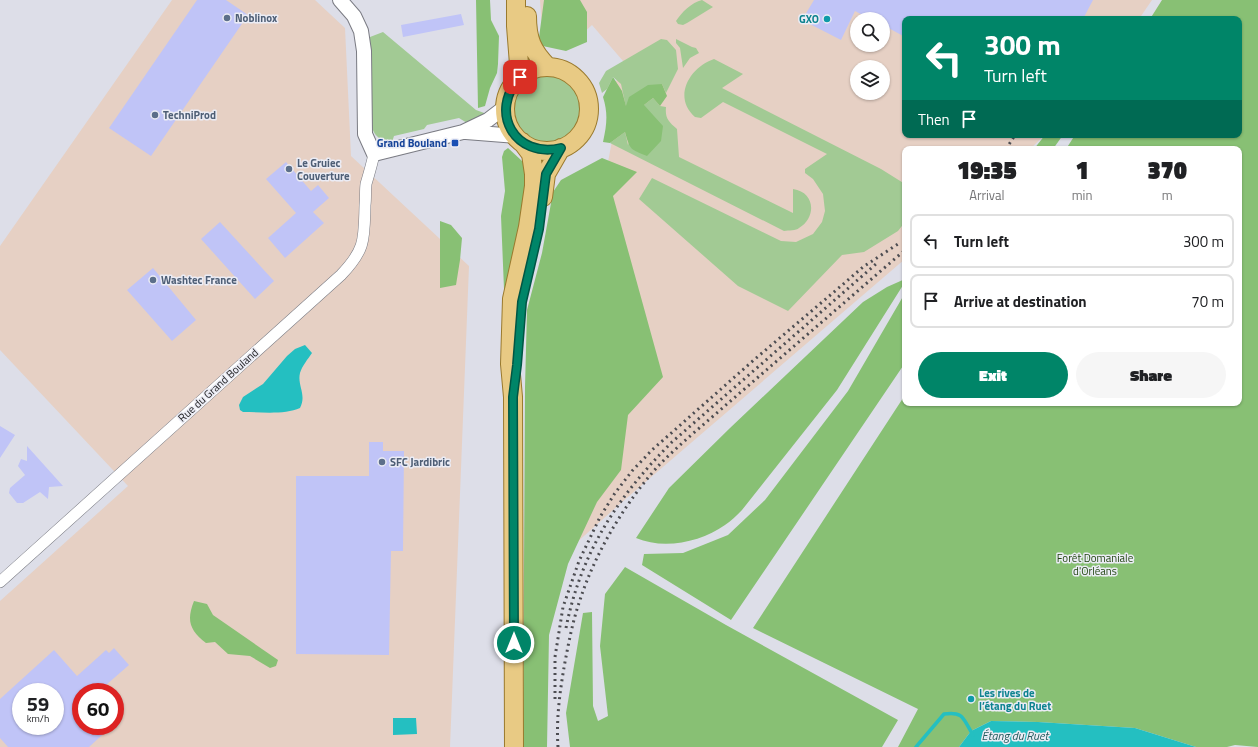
<!DOCTYPE html>
<meta charset="utf-8">
<style>
:root{--surface:#fff;--page:#f6f6f6;--text:#202124;--muted:#757577;--line:#e0e0e0;--accent:#008568}
body{margin:0;font-family:"Titillium Web",sans-serif;background:var(--page);color:var(--text);height:100vh;display:flex;flex-direction:column;font-size:15px;white-space:nowrap}
*{box-sizing:border-box;margin:0}
p{font-size:13px;color:var(--muted)}
.icon{flex:none;width:22px;height:22px;fill:none;stroke:currentColor;stroke-width:2;stroke-linecap:round;stroke-linejoin:round}
.map{position:relative;flex:1;overflow:hidden}
.sheet{position:absolute;left:902px;top:146px;width:340px;height:260px;display:flex;flex-direction:column;background:var(--surface);border-radius:8px;box-shadow:0 1px 3px #0004}
.sheet>*{flex:none}
.top-card{position:absolute;left:902px;top:16px;width:340px;height:122px;border-radius:8px;box-shadow:0 1px 3px #0004;background:#008568;color:#fff;overflow:hidden}
.controls{position:absolute;left:850px;top:12px;display:grid;gap:8px}
.controls a{display:grid;place-items:center;width:40px;height:40px;border-radius:50%;background:var(--surface);box-shadow:0 1px 3px #0004;font-size:20px}
.speed{position:absolute;left:12px;top:683px;display:flex;gap:8px;font-size:20px;font-weight:700;text-align:center}
.speed>*{display:grid;place-content:center;width:52px;height:52px;border-radius:50%;background:var(--surface);box-shadow:0 1px 3px #0004;line-height:1}
.speed small{font-size:10px;font-weight:400}
.speed .limit{border:6px solid #d22;background:#fff;color:#111}
.pin{position:absolute;display:grid;place-items:center;width:34px;height:34px;color:#fff;margin:-17px;border-radius:8px;box-shadow:0 2px 6px #0006}
.me{position:absolute;width:44px;margin:-22px;rotate:0deg;stroke-linejoin:round;filter:drop-shadow(0 0 3px #0008)}
.turn{display:flex;align-items:center;gap:14px;height:84px;padding:0 16px;font-size:18px}
.turn .icon{width:52px;height:52px;stroke-width:2.5}
.turn b{display:block;font-size:28px;line-height:34px}
.then{display:flex;align-items:center;height:38px;padding:0 16px;background:#0003;gap:8px;font-size:15px}
.eta{display:flex;justify-content:space-evenly;align-items:center;height:68px;text-align:center}
.eta b{font-size:24px;font-weight:800;line-height:28px}
.primary-button{display:flex;gap:8px;margin-top:auto;padding:8px 16px}
.primary-button a{flex:1;height:46px;border-radius:24px;background:var(--accent);color:#fff;font-size:16px;font-weight:800;line-height:46px;text-align:center}
.primary-button a+a{background:var(--page);color:var(--text)}
ul{padding:0;list-style:none}
li{display:flex;align-items:center;gap:12px;height:54px;margin:0 8px 6px;padding:0 8px;border:2px solid var(--line);border-radius:8px}
li div{flex:1}
li b{display:block;font-size:15px}
li em{font-style:normal}
.map>svg:first-child{display:block}
</style>
<div class="map">
<svg width="1258" height="747" viewBox="0 0 1258 747">
<rect width="100%" height="100%" fill="#dddee8"/>
<path fill="#e6d0c4" fill-rule="evenodd" d="M 172,0 L 315,0 L 345,28 L 351,156 L 469,266 L 450,747 L 0,747 L 0,601 L 128,486 L 0,350 L 0,246 ZM 21,692 L 55,692 L 55,726 L 21,726 ZM 81,692 L 115,692 L 115,726 L 81,726 Z
M 540,0 L 1152,0 L 1139,19 L 905,19 L 905,135 L 1045,135 L 1030,149 L 905,149 L 905,259 L 621,503 L 529,585 L 617,114 L 609,88 L 629,68 L 592,25 L 568,47 L 543,43 ZM 857,19 L 883,19 L 883,45 L 857,45 ZM 857,67 L 883,67 L 883,93 L 857,93 Z"/>
<path fill="#a2ca94" d="M 702,0 L 713,7 L 687,23 L 683,25 L 678,24 L 676,21 C 681,13 692,2 702,0 Z
M 383,32 L 476,110 L 487,114 L 467,123 L 459,118 L 427,125 L 424,129 L 394,136 L 392,142 C 380,140 374,137 371,124 L 370,37 Z
M 661,39 L 667,40 L 676,50 L 678,69 L 666,93 L 662,84 L 626,107 L 621,84 L 613,77 L 607,89 L 602,93 L 599,83 L 606,71 Z
M 676,39 L 692,47 L 696,48 L 699,53 L 690,58 L 683,68 L 680,48 L 676,43 Z
M 714,59 L 743,74 L 722,88 L 881,169 L 905,184 L 905,222 L 898,231 L 864,252 L 842,255 L 788,311 L 738,286 L 639,199 L 652,178 L 781,241 L 796,242 L 813,234 L 822,222 L 825,211 L 823,194 L 813,179 L 805,173 L 805,169 L 827,154 L 723,102 L 701,118 L 695,117 C 672,97 690,67 714,59 Z
M514 109a34 34 0 1 1 68 0a34 34 0 1 1-68 0Z
M 653,98 L 660,106 L 666,107 C 665,118 668,121 677,129 L 679,157 L 793,213 L 793,189 C 815,192 817,217 799,228 C 796,231 789,230 784,231 L 610,143 L 625,132 L 628,145 L 644,105 Z"/>
<path fill="#88c074" d="M 476,0 L 490,0 L 491,20 L 499,36 L 498,64 L 497,73 L 490,88 L 485,106 L 478,108 Z
M 544,0 L 580,0 L 587,12 L 587,42 L 566,51 L 538,45 Z
M 1162,0 L 1258,0 L 1258,747 L 1235,745 L 1227,747 L 1196,747 L 1135,728 L 1038,722 L 991,721 L 971,731 L 959,747 L 898,747 L 918,709 L 753,628 L 905,395 L 905,403 L 1239,403 L 1239,149 L 1066,149 L 1075,135 L 1239,135 L 1239,19 L 1150,19 Z
M 613,77 L 622,91 L 626,106 L 629,97 L 648,85 L 662,84 L 667,96 L 660,106 L 653,98 L 644,105 L 663,126 L 661,141 L 647,156 C 630,149 630,150 625,132 L 610,143 L 603,142 C 607,124 608,113 603,97 Z
M 1045,135 L 1063,135 L 1053,149 L 1034,149 Z
M 508,148 L 521,160 L 526,166 L 528,190 L 509,290 L 504,289 L 501,216 L 505,191 L 502,157 L 504,151 Z
M 602,158 L 637,172 L 613,196 L 663,377 L 628,415 L 621,470 L 597,502 L 568,564 L 549,635 L 547,747 L 523,747 L 525,387 L 527,310 L 542,253 L 553,192 L 561,180 Z
M 440,221 L 451,225 L 462,238 L 460,260 L 456,285 L 440,288 Z
M 905,279 L 905,282 L 837,390 L 742,510 C 737,515 731,521 725,525 C 701,542 664,550 636,538 L 669,488 L 730,428 L 863,302 L 887,287 Z
M 905,293 L 905,363 L 731,620 L 642,565 L 644,554 L 683,553 L 728,535 L 765,500 L 848,391 Z
M 625,567 L 726,625 L 898,720 L 882,747 L 570,747 L 566,713 L 583,613 L 592,612 L 593,706 L 598,721 L 608,716 L 600,646 L 605,594 Z
M 194,601 L 207,604 L 213,615 L 278,660 L 276,666 L 270,668 L 250,656 L 228,654 L 215,642 L 206,643 C 190,630 186,621 194,601 Z"/>
<path fill="#24bfc1" d="M 305,345 L 312,353 C 308,359 302,366 300,373 C 297,386 307,394 300,408 C 285,415 260,412 243,412 L 240,410 L 239,405 L 243,397 L 263,384 L 287,356 L 295,349 Z
M 393,718 L 416,718 L 417,734 L 393,735 Z
M 991,721 L 1038,722 L 1135,728 L 1196,747 L 959,747 L 971,731 Z"/>
<g fill="none" stroke-linecap="round" stroke-linejoin="round">
<path stroke="#24bfc1" stroke-width="3.5" d="M 916,747 L 944,714 C 964,711 963,719 973,735"/>
</g>
<path fill="#c0c4f7" fill-rule="evenodd" d="M 197,0 L 226,0 L 248,15 L 151,156 L 109,128 Z
M 814,0 L 1093,0 L 1083,19 L 905,19 L 905,37 L 883,25 L 883,19 L 870,19 L 855,11 L 841,40 L 802,20 Z
M 461,14 L 464,25 L 403,37 L 401,25 Z
M 286,162 L 311,191 L 318,185 L 329,198 L 313,212 L 324,223 L 285,258 L 268,238 L 296,213 L 266,179 Z
M 220,222 L 274,281 L 255,299 L 201,239 Z
M 153,268 L 196,320 L 172,341 L 127,290 Z
M 0,426 L 15,435 L 0,458 Z
M 369,442 L 383,442 L 383,451 L 404,451 L 403,551 L 391,551 L 389,655 L 296,654 L 296,476 L 369,476 Z
M 27,446 L 63,486 L 49,487 L 48,499 L 40,492 L 23,503 L 17,503 L 9,493 L 10,488 L 25,475 L 18,466 L 21,459 L 27,461 Z
M 114,648 L 129,665 L 98,692 L 81,692 L 81,726 L 112,726 L 89,747 L 8,747 L 0,738 L 0,699 L 54,650 L 77,676 L 106,650 L 109,653 ZM 21,692 L 55,692 L 55,726 L 21,726 Z"/>
<g fill="none" stroke-linecap="round" stroke-linejoin="round">
<defs>
<path id="minor" d="M 0,582 L 341,275 C 366,249 364,239 365,205 C 366,198 365,191 366,184 C 369,174 372,164 374,154"/>
<path id="tertiary" d="M 340,0 L 354,16 L 361,31 L 364,51 L 365,134 L 374,154 L 463,132 L 488,120 L 505,107
M 466,132 L 516,136"/>
<path id="primary" d="M 516,0 L 516,26 L 520,77
M 527,16 C 527,39 532,51 548,67
M505 109a42 42 0 1 1 84 0a42 42 0 1 1-84 0Z
M 543,197 L 546,174 L 561,148
M 514,747 L 513,397 L 510,364 L 512,299 L 528,227 L 534,186 L 534,174 L 531,154 L 522,142"/>
</defs>
<use href="#minor" stroke="#7a7b83" stroke-width="12"/>
<use href="#tertiary" stroke="#7a7b83" stroke-width="16"/>
<use href="#primary" stroke="#9a7a2e" stroke-width="20"/>
<use href="#minor" stroke="#fff" stroke-width="11"/>
<use href="#tertiary" stroke="#fff" stroke-width="14"/>
<use href="#primary" stroke="#e8ca84" stroke-width="18"/>
<path stroke="#4c4c51" stroke-width="3" stroke-dasharray="2 4" stroke-linecap="butt" d="M 1006,149 L 1015,135
M 566,628 C 581,552 618,496 672,442 L 876,264
M 555,699 L 555,657 L 563,607 L 579,561 L 600,517 L 615,493 L 632,471 L 652,450 L 755,359 L 841,286 L 863,267 L 901,242
M 558,747 C 556,719 560,690 565,662 C 569,641 573,620 580,600 C 595,553 626,501 660,464 C 669,455 679,446 689,437 L 905,250"/>
</g>
<g fill="none" stroke-linecap="round" stroke-linejoin="round">
<defs>
<path id="route" d="M 514,643 L 513,397 L 517,365 L 522,302 L 539,229 L 546,174 L 561,148 C 515,159 488,112 520,77"/>
</defs>
<use href="#route" stroke="#005644" stroke-width="10"/>
<use href="#route" stroke="#008568" stroke-width="7"/>
</g>
<g fill="#5c6f8a" stroke="#ebecf5" stroke-width="1.5">
<circle cx="227" cy="18" r="4"/>
<circle cx="155" cy="115" r="4"/>
<circle cx="289" cy="169" r="4"/>
<circle cx="153" cy="280" r="4"/>
<circle cx="382" cy="462" r="4"/>
</g>
<g fill="#0f9aa8" stroke="#ebecf5" stroke-width="1.5">
<circle cx="827" cy="19" r="4"/>
<circle cx="971" cy="699" r="4"/>
</g>
<rect fill="#1a4fb4" stroke="#ebecf5" stroke-width="1.5" x="451" y="139" width="8" height="8" rx="2"/>
<g text-anchor="middle" dominant-baseline="central" stroke-width="3" stroke-linejoin="round" paint-order="stroke">
<g font-size="11" font-weight="bold" fill="#4e5e75" stroke="#ebecf5" text-anchor="start">
<text x="235" y="18">Noblinox</text>
<text x="163" y="115">TechniProd</text>
<text x="297" y="163">Le Gruiec<tspan x="297" dy="13">Couverture</tspan></text>
<text x="161" y="280">Washtec France</text>
<text x="390" y="462">SFC Jardibric</text>
</g>
<g font-size="11" font-weight="bold" fill="#0d838f" stroke="#ebecf5" text-anchor="end">
<text x="819" y="19">GXO</text>
<text x="979" y="693" text-anchor="start">Les rives de<tspan x="979" dy="13">l’étang du Ruet</tspan></text>
</g>
<g font-size="11" font-weight="bold" fill="#164399" stroke="#ebecf5" text-anchor="end">
<text x="447" y="143">Grand Bouland</text>
</g>
<g font-size="11" fill="#252528" stroke="#ebecf5">
<text transform="translate(218 385) rotate(-42)">Rue du Grand Bouland</text>
</g>
<g font-size="11" fill="#204410" stroke="#ebecf5">
<text x="1095" y="558">Forêt Domaniale<tspan x="1095" dy="13">d'Orléans</tspan></text>
</g>
<g font-size="12" font-style="italic" fill="#245d5e" stroke="#ebecf5">
<text x="1015" y="735">Étang du Ruet</text>
</g>
</g>
</svg>
<div class="controls">
<a><svg class="icon" aria-label="search" viewBox="0 0 24 24"><circle cx="10" cy="10" r="6"/><path d="M15 15l6 6"/></svg></a>
<a><svg class="icon" aria-label="layers" viewBox="0 0 24 24"><path d="M12 4l9 5-9 5-9-5zM3 14l9 5 9-5"/></svg></a>
</div>
<div class="speed"><div>59<small>km/h</small></div><div class="limit">60</div></div>
<div class="pin" style="left:520px;top:77px;background:#d93025"><svg class="icon" aria-label="arrive" viewBox="0 0 24 24"><path d="M6 21V4h12l-3 4 3 4H6"/></svg></div>
<svg class="me" style="left:514px;top:643px" viewBox="-20 -20 40 40"><circle r="17" fill="#008568" stroke="#fff" stroke-width="3"/><path d="M0-11L8 9 0 5-8 9z" fill="#fff"/></svg>
<div class="top-card">
<div class="turn"><svg class="icon" aria-label="left" viewBox="0 0 24 24"><path d="M17 20v-9H6M10 6l-5 5 5 5"/></svg><div><b>300 m</b>Turn left</div></div>
<div class="then">Then<svg class="icon" aria-label="arrive" viewBox="0 0 24 24"><path d="M6 21V4h12l-3 4 3 4H6"/></svg></div>
</div>
<section class="sheet">
<div class="eta">
<div><b>19:35</b><p>Arrival</p></div>
<div><b>1</b><p>min</p></div>
<div><b>370</b><p>m</p></div>
</div>
<ul>
<li><svg class="icon" aria-label="left" viewBox="0 0 24 24"><path d="M17 20v-9H6M10 6l-5 5 5 5"/></svg><div><b>Turn left</b></div><em>300 m</em></li>
<li><svg class="icon" aria-label="arrive" viewBox="0 0 24 24"><path d="M6 21V4h12l-3 4 3 4H6"/></svg><div><b>Arrive at destination</b></div><em>70 m</em></li>
</ul>
<div class="primary-button"><a>Exit</a><a>Share</a></div>
</section>
</div>
